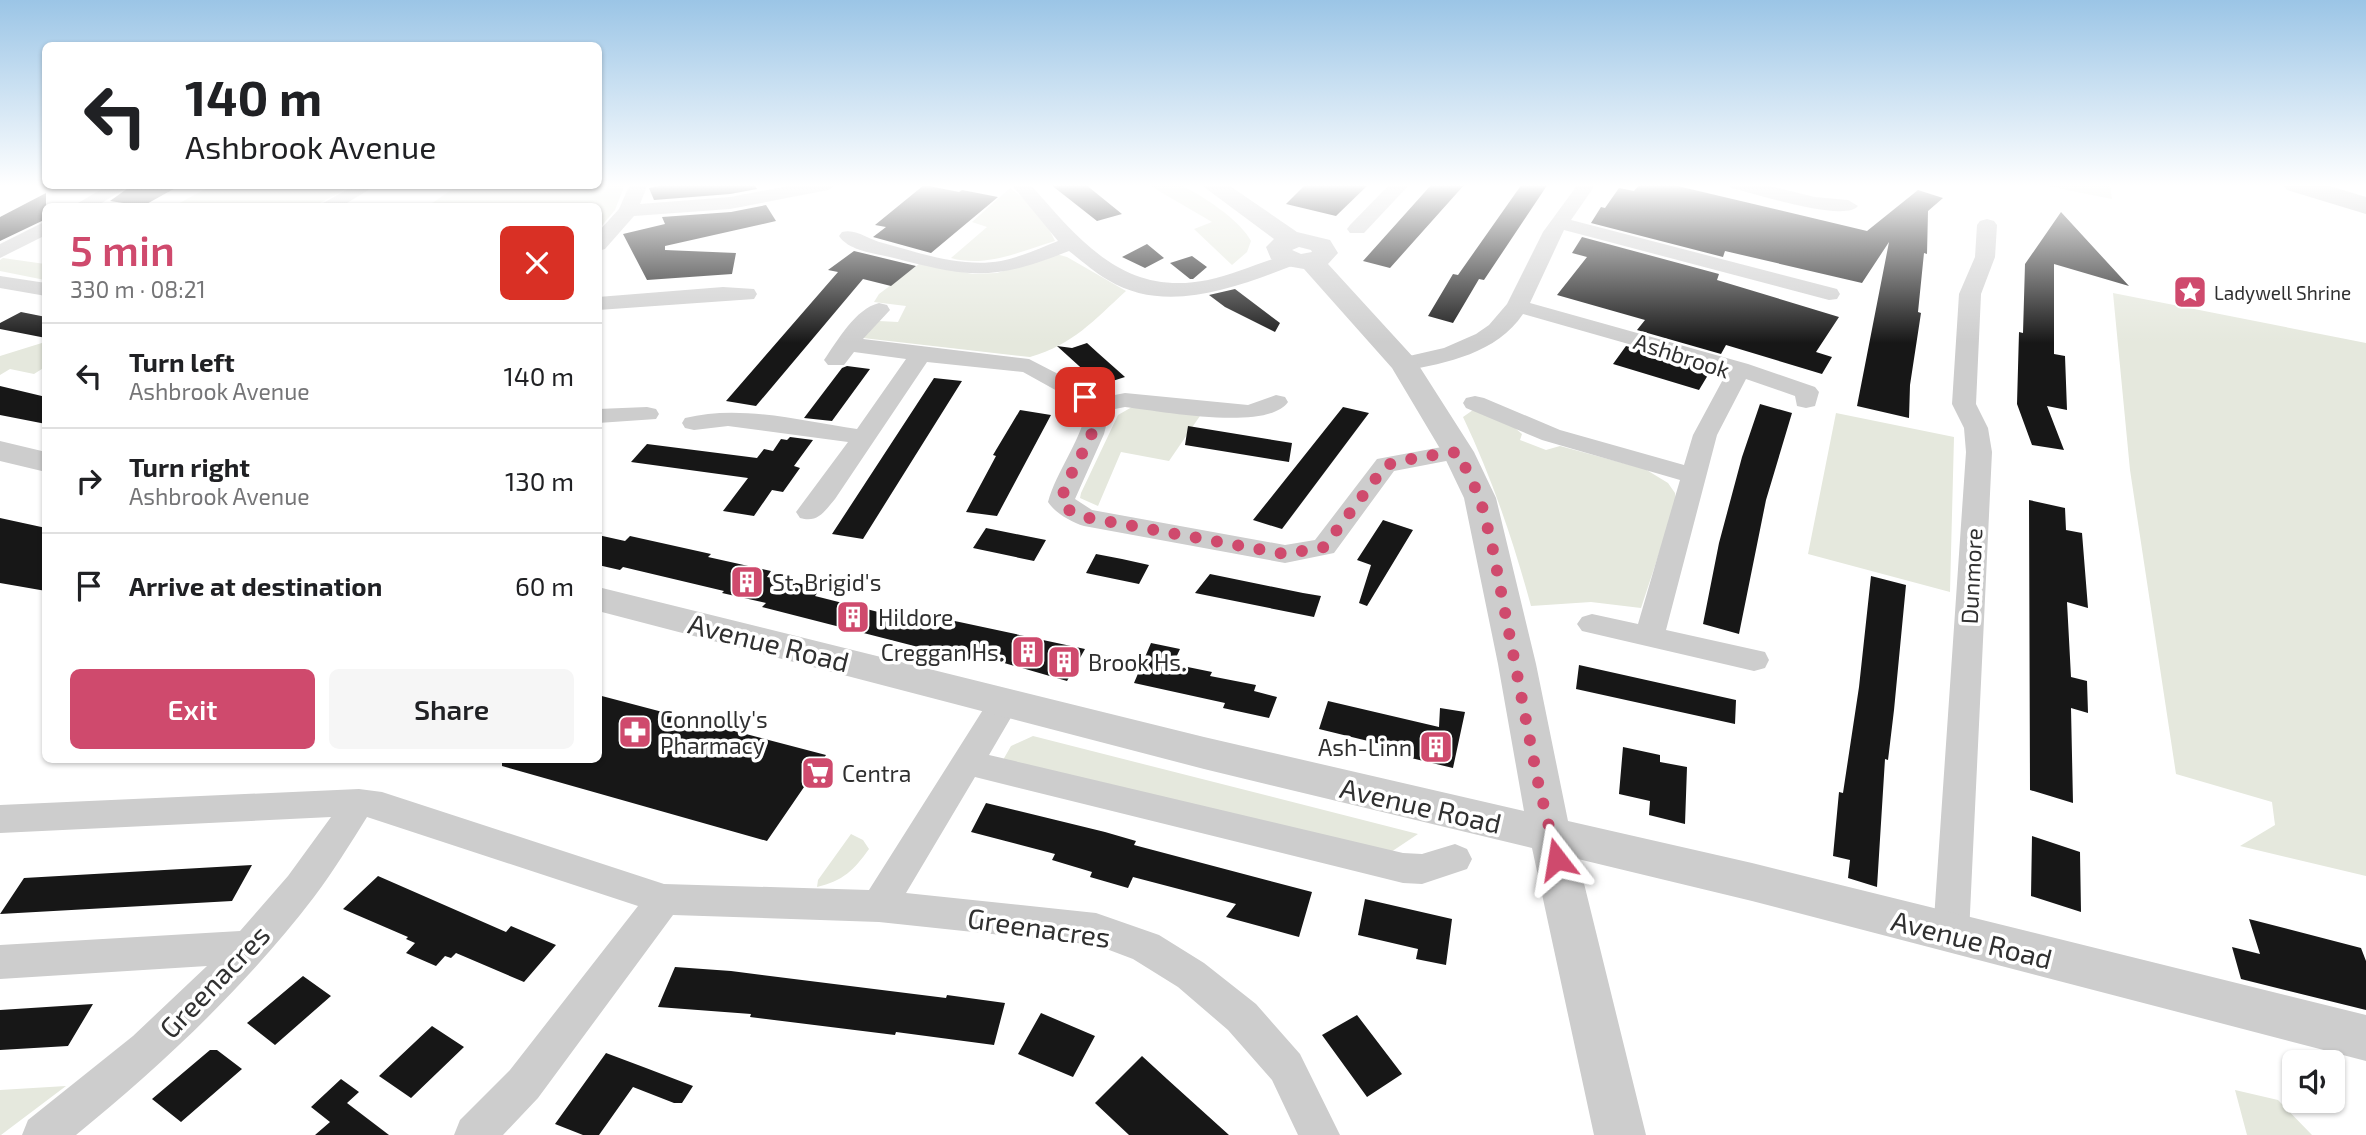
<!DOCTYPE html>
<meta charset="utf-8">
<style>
:root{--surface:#fff;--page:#f6f6f6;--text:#202124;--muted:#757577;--line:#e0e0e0;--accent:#cf4a6d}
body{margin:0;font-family:"Exo 2",sans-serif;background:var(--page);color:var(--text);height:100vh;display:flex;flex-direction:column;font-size:26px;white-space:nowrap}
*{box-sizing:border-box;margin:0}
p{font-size:23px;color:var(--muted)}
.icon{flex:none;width:38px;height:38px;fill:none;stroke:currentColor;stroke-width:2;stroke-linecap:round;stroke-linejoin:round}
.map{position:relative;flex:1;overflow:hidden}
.side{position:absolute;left:42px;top:203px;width:560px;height:560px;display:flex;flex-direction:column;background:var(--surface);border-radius:10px;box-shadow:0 2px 5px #0004}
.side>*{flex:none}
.hud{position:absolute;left:42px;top:42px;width:560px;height:147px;border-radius:10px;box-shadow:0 2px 5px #0004;background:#fff;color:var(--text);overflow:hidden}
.buttons{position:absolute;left:2282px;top:1050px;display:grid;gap:14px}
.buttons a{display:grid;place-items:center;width:63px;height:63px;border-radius:10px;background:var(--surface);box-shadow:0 2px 5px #0004;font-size:35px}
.pin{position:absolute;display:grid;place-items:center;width:60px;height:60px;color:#fff;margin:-30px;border-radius:14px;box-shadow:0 4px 10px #0006}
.me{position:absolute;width:77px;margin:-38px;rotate:346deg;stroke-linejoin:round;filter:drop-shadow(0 0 5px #0008)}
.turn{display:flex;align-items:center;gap:24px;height:147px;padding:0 28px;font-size:32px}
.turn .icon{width:91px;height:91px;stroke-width:2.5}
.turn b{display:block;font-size:49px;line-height:60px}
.round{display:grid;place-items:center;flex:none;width:74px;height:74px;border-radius:10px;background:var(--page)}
.overview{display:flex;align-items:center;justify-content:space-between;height:119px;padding:0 28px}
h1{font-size:42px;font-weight:600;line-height:52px;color:var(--accent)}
.action{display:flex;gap:14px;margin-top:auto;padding:14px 28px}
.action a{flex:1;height:80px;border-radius:10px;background:var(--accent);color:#fff;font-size:28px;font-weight:600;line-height:80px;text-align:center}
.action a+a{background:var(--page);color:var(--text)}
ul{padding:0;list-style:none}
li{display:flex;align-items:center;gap:21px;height:105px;padding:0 28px;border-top:2px solid var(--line)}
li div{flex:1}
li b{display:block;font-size:26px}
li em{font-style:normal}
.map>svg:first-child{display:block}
</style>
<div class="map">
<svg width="2366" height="1135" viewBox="0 0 2366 1135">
<rect width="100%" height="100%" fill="#fff"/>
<path fill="#e5e8dd" d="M 599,184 L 625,184 L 615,210 L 599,229 L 598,206 L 428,206 L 457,186 Z
M 1147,184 C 1157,184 1171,181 1180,185 C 1201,194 1241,221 1251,241 L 1247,252 L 1232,265 L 1194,229 L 1212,222 Z
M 2037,184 L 2110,184 L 2112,199 Z
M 211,186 L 346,186 L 343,191 L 314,206 L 174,206 Z
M 1010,188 C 1030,202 1045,218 1055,241 C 1021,251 987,268 951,258 L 987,227 L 972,222 Z
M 1056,254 L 1067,257 L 1126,291 C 1093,321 1074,344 1030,357 L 863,338 L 879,321 L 898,322 L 906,306 L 874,302 L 879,294 L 919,264 L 973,274 L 997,273 Z
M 3,258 L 45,264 L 45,280 L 0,271 L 0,260 Z
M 2113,293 L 2366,343 L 2366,876 L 2240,846 L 2275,825 L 2272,802 L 2176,774 L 2130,470 Z
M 45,342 L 45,367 L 34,374 L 10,369 L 0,375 L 0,356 Z
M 1132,407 L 1202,413 L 1169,461 L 1121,452 L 1098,506 L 1080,498 L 1081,493 L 1118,415 Z
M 1473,410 L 1515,428 L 1522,434 L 1520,440 L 1546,450 L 1560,446 L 1645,469 L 1668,483 L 1675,493 L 1676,502 L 1641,608 L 1591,602 L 1531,606 C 1513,540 1492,478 1463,417 Z
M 1836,413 L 1954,437 L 1950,592 L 1808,554 Z
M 1033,736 L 1418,834 L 1385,856 L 1003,760 L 1011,746 Z
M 851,834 L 863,840 L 869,849 C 854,870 843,881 817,887 L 818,880 Z
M 66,1086 L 1,1135 L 0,1135 L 0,1090 Z
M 2235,1090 L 2278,1100 L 2312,1135 L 2247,1135 Z"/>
<path fill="#171717" d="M 668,184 L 754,184 L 757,189 L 730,194 L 654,200 L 649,188 Z
M 1050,184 L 1085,184 L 1122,214 L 1097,221 Z
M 1306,184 L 1369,184 L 1336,216 L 1286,204 Z
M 1432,184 L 1465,184 L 1390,268 L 1363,261 Z
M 1522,184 L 1548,184 L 1484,280 L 1479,279 L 1453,323 L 1428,316 L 1453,274 L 1458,275 Z
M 1640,184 L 1669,184 L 1867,231 L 1918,190 L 1943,198 L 1928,211 L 1927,254 L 1924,253 L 1918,312 L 1921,313 L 1910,385 L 1909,418 L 1857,406 L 1889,242 L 1862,283 L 1725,251 L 1723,257 L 1591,223 L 1601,207 L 1605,208 L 1619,188 L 1634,191 Z
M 924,185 L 959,192 L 962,190 L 998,197 L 931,253 L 873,237 L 886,227 L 875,225 Z
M 131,186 L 179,186 L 143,206 L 110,201 Z
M 46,193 L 46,219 L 0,241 L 0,217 Z
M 766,205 L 776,221 L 665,246 L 665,250 L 736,253 L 732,274 L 647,280 L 623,234 L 665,224 L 662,217 L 731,212 Z
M 2061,212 L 2129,286 L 2054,264 L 2054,354 L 2065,356 L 2067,410 L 2047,406 L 2064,450 L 2032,445 L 2017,404 L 2019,332 L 2023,333 L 2025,264 Z
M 1582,237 L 1719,274 L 1717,280 L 1839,317 L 1816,352 L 1832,357 L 1822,374 L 1726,345 L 1721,354 L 1637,330 L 1645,320 L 1557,295 L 1587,257 L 1572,253 Z
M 1147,244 L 1164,258 L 1145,268 L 1122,257 Z
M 854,251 L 916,266 L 891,286 L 863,279 L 756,406 L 726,401 L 838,272 L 828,270 Z
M 1192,256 L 1207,267 L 1193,279 L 1190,279 L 1170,263 Z
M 1235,289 L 1280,323 L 1275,332 L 1225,307 L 1209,295 Z
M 21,312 L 46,317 L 46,338 L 0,329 L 0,323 Z
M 1087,343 L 1098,353 L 1125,377 L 1100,385 L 1057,346 L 1072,348 Z
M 1626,346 L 1711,370 L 1699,390 L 1613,364 Z
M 847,366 L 870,369 L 832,421 L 804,418 L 842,368 Z
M 934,378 L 962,381 L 863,539 L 832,534 Z
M 0,386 L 46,397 L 46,424 L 0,415 Z
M 1760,404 L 1792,413 L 1766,500 L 1739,634 L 1703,624 L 1719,543 L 1742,457 Z
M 1343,407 L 1369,413 L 1282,529 L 1253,520 Z
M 1020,410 L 1051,415 L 997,516 L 966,512 L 996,456 L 993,455 Z
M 1188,426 L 1292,443 L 1289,462 L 1185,445 Z
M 790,437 L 813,440 L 794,466 L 800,468 L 783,492 L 772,490 L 754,516 L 723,511 L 748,478 L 631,462 L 647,444 L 757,458 L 764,449 L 773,451 L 781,439 L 787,440 Z
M 2029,500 L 2065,508 L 2066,530 L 2082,533 L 2088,608 L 2067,602 L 2071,677 L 2087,681 L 2088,713 L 2071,708 L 2073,803 L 2030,790 Z
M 0,518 L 46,528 L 46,591 L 0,583 Z
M 1383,520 L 1413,530 L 1367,606 L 1359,603 L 1371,565 L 1357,560 Z
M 986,528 L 1046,540 L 1034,561 L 973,548 Z
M 598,535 L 625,541 L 630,536 L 711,554 L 708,557 L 771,571 L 767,577 L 821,588 L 815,596 L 902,618 L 945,628 L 950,620 L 1085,649 L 1067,681 L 973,654 L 969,660 L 762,607 L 766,603 L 722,593 L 724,591 L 623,567 L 620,570 L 598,565 Z
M 1096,554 L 1122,559 L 1149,565 L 1139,584 L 1086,573 Z
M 1210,574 L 1303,593 L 1321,596 L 1314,617 L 1195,593 Z
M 1871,576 L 1906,585 L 1894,710 L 1888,760 L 1885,759 L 1877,887 L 1848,878 L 1850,860 L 1833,856 L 1839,792 L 1843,793 L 1859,687 Z
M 1151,643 L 1180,649 L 1173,664 L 1212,672 L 1210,676 L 1256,685 L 1254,691 L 1277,697 L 1269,718 L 1223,708 L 1225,703 L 1134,683 Z
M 1579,665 L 1736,700 L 1735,724 L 1576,689 Z
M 598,695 L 826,755 L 767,841 L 502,766 L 502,760 L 598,760 Z
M 1328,701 L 1439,727 L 1440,708 L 1465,712 L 1453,768 L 1411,758 L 1413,752 L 1319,729 Z
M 1623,747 L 1660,755 L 1660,762 L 1687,767 L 1685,824 L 1649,815 L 1650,801 L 1619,794 Z
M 986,803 L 1105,832 L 1136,841 L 1134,845 L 1312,892 L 1299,937 L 1226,917 L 1236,904 L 1133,877 L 1128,888 L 1090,877 L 1092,872 L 1052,860 L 1055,854 L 971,832 Z
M 2032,836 L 2080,852 L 2081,912 L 2031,896 Z
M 252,865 L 232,901 L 0,914 L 24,878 Z
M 378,876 L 506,932 L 511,926 L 556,945 L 524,982 L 456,953 L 451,958 L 445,956 L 436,966 L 406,953 L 415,943 L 406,939 L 408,937 L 343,909 Z
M 1365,899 L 1452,919 L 1446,965 L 1416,959 L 1418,949 L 1358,935 Z
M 2249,919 L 2361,948 L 2366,961 L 2366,1010 L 2241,979 L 2232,947 L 2260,954 Z
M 675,967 L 731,971 L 946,998 L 947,995 L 1005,1003 L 994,1045 L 896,1032 L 895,1035 L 750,1017 L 751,1014 L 658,1007 Z
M 303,976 L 331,996 L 275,1045 L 247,1023 Z
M 93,1004 L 68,1046 L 0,1050 L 0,1010 Z
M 1041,1013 L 1095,1036 L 1073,1077 L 1018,1054 Z
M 1357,1015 L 1402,1074 L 1367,1097 L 1322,1035 Z
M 432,1026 L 464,1047 L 411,1098 L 379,1076 Z
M 210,1050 L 217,1050 L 242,1069 L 181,1122 L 152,1099 Z
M 606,1053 L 646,1068 L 693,1086 L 682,1103 L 674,1103 L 633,1087 L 599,1135 L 583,1135 L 555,1124 Z
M 1142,1056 L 1167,1079 L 1229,1135 L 1129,1135 L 1095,1103 Z
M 341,1079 L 359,1092 L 347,1103 L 389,1135 L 315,1135 L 330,1122 L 311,1107 Z"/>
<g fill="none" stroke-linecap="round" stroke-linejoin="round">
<path fill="#cdcdcd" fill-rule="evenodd" d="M 630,184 L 648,184 L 640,204 L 730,197 L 799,184 L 837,184 L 828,190 L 730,209 L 634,216 L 605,249 L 598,251 L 598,232 L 619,209 Z
M 1011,184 L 1030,184 C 1080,241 1124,297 1208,280 C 1236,274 1262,261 1290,254 L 1297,256 L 1300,260 L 1297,264 C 1239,286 1167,316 1108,280 C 1094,272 1082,261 1069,251 C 993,281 971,278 894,258 C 876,253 850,252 839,236 L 842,232 C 856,228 869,240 883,243 C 920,253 962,268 1001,261 C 1021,257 1040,248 1058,241 Z
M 1390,184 L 1410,184 L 1364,233 L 1350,233 L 1347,229 L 1350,225 Z
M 1578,184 L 1596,184 L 1571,220 L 1837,289 L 1840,294 L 1837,299 L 1829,300 L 1564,230 L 1530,303 L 1748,364 L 1815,387 L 1819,392 L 1815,406 L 1806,408 L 1797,406 L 1795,396 L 1746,379 L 1717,435 L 1666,630 L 1765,652 L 1769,660 L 1765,668 L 1754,671 L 1582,631 L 1577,624 L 1582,617 L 1592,614 L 1638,624 L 1680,480 L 1542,440 L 1466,408 L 1463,403 L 1466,398 L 1475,396 L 1484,398 L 1560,430 L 1684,465 L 1693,435 L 1727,372 L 1523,314 C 1497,353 1447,363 1404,371 L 1396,369 L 1392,364 L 1396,359 L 1444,348 L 1476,334 L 1489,325 L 1507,304 L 1543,232 Z
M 1729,184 L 1761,184 L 1815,197 L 1848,200 L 1858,206 C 1845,223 1753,193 1731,188 Z
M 107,186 L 129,186 L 97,206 L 73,206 Z
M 353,186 L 375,186 L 342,206 L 318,206 Z
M 1987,219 L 1994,221 L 1997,225 L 1995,257 L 1981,294 L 1976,404 L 1988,428 L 1992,452 L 1969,934 L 1964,945 L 1951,950 L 1938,945 L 1933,934 L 1966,452 L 1964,428 L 1952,404 L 1959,294 L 1975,257 L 1977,225 L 1980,221 Z
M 46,221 L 46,235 L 0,258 L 0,244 Z
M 0,276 L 46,283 L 46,296 L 0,288 Z
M 723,287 L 754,289 L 757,294 L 754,299 L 598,310 L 598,297 Z
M 879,303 L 887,305 L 890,310 L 863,339 L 1029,359 L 1093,392 L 1099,398 L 1125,393 L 1248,405 L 1276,395 L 1285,397 L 1288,402 C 1267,432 1160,411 1125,407 L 1110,410 L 1104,434 L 1075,499 L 1092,510 L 1285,545 L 1315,540 L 1377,459 L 1458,444 L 1467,447 L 1471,452 L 1467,457 L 1394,471 L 1334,553 L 1285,563 L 1084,526 C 1071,522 1055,513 1048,502 C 1057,470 1079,444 1086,412 L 1077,402 L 1023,372 L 927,362 L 835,499 C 824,512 818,523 800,518 L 796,512 L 848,442 L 728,426 L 694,430 L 685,428 L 682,423 L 685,418 C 740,404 802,421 857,429 L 906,359 L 854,352 L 844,365 L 828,365 L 824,360 C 838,340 855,309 879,303 Z
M 647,407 L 656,409 L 659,414 L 656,419 L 598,423 L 598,409 Z
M 1004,690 L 1015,694 L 1020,702 L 989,755 L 1403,853 L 1422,854 L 1455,844 L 1467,849 L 1472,859 L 1467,869 L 1422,884 L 1403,883 L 975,777 L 906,893 L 1096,913 L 1159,935 L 1204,963 L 1256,1004 L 1300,1054 L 1340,1135 L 1298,1135 L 1272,1080 L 1228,1030 L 1178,987 L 1133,959 L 1096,945 L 879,922 L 673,915 L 538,1098 L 503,1135 L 454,1135 L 460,1120 L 510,1070 L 638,906 L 367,817 C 350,844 333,872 314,897 C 246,986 163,1064 76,1135 L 22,1135 L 28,1120 L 133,1036 L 207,966 L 0,979 L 0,945 L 240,931 L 288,876 L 331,817 L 0,833 L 0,805 L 359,789 L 382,792 L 664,884 L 869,890 L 993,694 Z"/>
<path fill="#cdcdcd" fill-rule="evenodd" d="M 1200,184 L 1227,184 L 1297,232 L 1330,240 L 1338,253 L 1328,264 L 1414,358 L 1474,452 L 1496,498 L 1536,664 L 1568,821 L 1752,863 L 2366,1015 L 2366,1061 L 1752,901 L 1578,859 L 1646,1135 L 1594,1135 L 1532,848 L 1204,769 L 598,611 L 598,587 L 1204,737 L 1524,811 L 1498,664 L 1464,498 L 1442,452 L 1392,368 L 1304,269 L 1281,265 L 1271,259 L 1266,247 L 1274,239 ZM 1299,247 L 1311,250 L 1312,252 L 1301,254 L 1292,250 Z
M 0,441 L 46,452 L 46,472 L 0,461 Z"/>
<path fill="#bababa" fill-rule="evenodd" d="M 2283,184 L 2323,184 L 2366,197 L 2366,214 L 2287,190 Z"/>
</g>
<linearGradient id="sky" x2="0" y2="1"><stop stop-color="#9bc5e6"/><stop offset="0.54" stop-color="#fff"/><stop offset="1" stop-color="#fff" stop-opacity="0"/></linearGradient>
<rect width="2366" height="343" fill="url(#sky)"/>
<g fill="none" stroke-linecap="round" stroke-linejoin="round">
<path stroke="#cf4a6d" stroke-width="12" stroke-dasharray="0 21.6" d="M 1085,397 L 1098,411 C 1094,443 1068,469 1061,502 L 1069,510 L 1084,517 L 1285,554 L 1324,547 L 1386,465 L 1419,457 L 1458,452 L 1480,498 L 1492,545 L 1538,782 L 1557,859"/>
</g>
<defs>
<symbol id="sight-square" viewBox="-11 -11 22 22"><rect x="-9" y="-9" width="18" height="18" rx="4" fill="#cf4a6d" stroke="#fff"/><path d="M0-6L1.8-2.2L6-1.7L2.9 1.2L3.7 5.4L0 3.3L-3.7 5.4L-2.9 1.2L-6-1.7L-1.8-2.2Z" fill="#fff"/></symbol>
<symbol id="building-square" viewBox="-11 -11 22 22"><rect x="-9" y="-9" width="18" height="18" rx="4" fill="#cf4a6d" stroke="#fff"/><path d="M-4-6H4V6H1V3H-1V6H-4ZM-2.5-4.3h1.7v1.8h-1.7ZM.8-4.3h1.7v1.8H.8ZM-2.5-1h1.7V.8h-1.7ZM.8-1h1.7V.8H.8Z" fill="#fff"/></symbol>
<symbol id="pharmacy-square" viewBox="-11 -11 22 22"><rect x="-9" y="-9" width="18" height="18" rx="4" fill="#cf4a6d" stroke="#fff"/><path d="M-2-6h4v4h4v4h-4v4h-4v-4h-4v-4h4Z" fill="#fff"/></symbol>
<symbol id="supermarket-square" viewBox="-11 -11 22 22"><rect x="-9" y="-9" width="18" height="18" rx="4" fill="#cf4a6d" stroke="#fff"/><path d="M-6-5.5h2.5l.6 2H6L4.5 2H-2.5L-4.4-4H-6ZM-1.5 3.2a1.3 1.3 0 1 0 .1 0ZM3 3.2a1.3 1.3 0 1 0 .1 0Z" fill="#fff"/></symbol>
</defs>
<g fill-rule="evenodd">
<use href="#sight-square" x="2171" y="273" width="38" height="38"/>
<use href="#building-square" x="728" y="563" width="38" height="38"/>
<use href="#building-square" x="834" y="598" width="38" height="38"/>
<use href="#building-square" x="1009" y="633" width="38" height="38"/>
<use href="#building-square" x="1045" y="643" width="38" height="38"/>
<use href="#pharmacy-square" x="616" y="713" width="38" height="38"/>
<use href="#building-square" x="1417" y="728" width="38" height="38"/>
<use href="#supermarket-square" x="799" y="754" width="38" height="38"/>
</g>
<g text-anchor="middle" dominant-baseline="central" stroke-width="7" stroke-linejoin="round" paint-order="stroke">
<g font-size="19" fill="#303030" stroke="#fff" text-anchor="start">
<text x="2214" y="292">Ladywell Shrine</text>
</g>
<g font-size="23" fill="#303030" stroke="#fff">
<text transform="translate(1682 355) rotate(18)">Ashbrook</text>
<text transform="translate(1971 576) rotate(-87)">Dunmore</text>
</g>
<g font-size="23" fill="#303030" stroke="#fff" text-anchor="start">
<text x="772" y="582">St. Brigid's</text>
<text x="878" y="617">Hildore</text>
<text x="1004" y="652" text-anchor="end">Creggan Hs.</text>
<text x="1088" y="662">Brook Hs.</text>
<text x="660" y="719">Connolly's<tspan x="660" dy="26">Pharmacy</tspan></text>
<text x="1412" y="747" text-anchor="end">Ash-Linn</text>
<text x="842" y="773">Centra</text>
</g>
<g font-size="28" fill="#303030" stroke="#fff">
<text transform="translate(769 642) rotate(14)">Avenue Road</text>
<text transform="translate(1421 805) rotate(13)">Avenue Road</text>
<text transform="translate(1039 927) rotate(8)">Greenacres</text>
<text transform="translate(1972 939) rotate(14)">Avenue Road</text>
<text transform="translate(214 981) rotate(-46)">Greenacres</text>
</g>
</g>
</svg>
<div class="buttons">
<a><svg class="icon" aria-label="sound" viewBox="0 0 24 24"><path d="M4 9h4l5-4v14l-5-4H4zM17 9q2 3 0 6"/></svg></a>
</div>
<div class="pin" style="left:1085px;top:397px;background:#d93025"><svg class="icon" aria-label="arrive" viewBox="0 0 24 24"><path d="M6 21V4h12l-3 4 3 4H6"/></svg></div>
<svg class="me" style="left:1557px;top:859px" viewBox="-20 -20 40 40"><path d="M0-17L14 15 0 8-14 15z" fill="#cf4a6d" stroke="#fff" stroke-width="4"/></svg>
<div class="hud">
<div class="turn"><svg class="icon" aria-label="left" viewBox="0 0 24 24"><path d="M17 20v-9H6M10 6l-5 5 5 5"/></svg><div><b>140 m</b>Ashbrook Avenue</div></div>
</div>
<section class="side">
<div class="overview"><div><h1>5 min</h1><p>330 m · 08:21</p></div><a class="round" style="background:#d93025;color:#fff"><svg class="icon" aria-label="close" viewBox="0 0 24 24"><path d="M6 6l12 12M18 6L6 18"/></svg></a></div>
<ul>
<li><svg class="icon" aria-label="left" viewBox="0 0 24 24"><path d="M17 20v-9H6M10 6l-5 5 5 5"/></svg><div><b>Turn left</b><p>Ashbrook Avenue</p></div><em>140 m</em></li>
<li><svg class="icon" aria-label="right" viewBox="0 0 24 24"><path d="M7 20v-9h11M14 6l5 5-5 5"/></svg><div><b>Turn right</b><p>Ashbrook Avenue</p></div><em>130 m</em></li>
<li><svg class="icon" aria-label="arrive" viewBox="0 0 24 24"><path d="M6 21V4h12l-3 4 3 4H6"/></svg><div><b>Arrive at destination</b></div><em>60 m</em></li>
</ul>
<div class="action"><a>Exit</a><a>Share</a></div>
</section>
</div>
